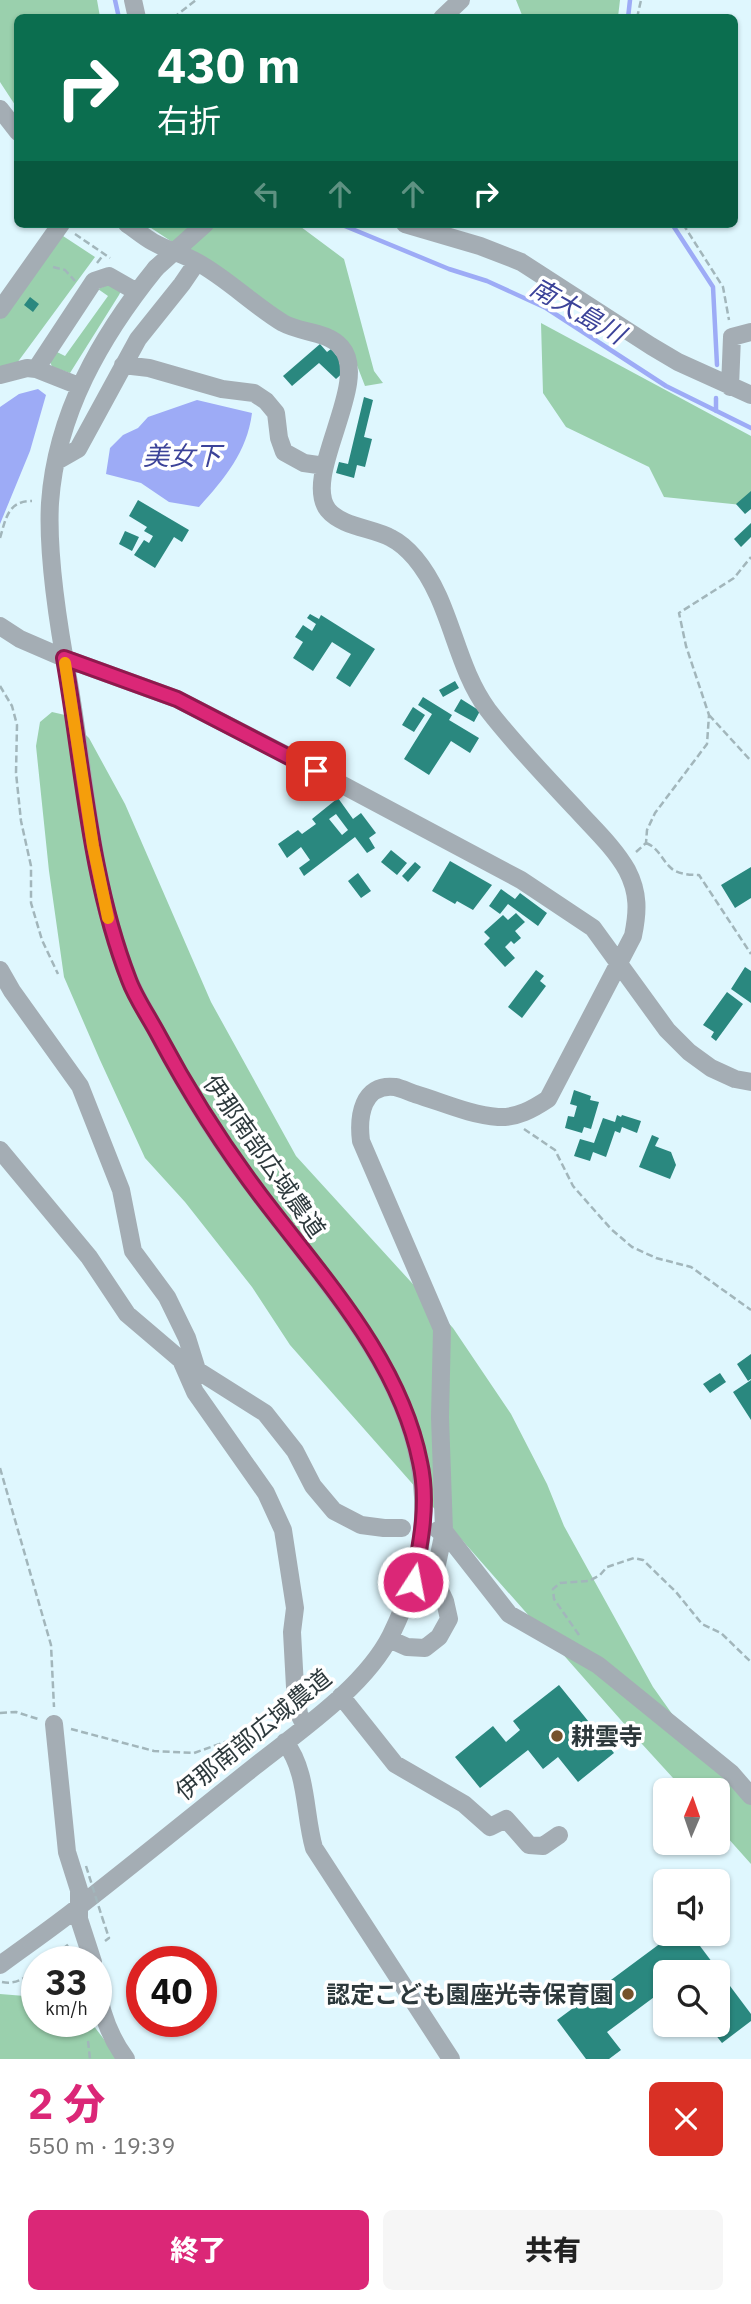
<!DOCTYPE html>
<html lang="ja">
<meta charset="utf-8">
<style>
:root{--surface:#fff;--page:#f6f6f6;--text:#222;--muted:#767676;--accent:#db2777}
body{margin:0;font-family:"IBM Plex Sans","Noto Sans JP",sans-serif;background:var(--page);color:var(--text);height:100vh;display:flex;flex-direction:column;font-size:26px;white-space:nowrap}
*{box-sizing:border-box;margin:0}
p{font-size:23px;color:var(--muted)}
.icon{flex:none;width:38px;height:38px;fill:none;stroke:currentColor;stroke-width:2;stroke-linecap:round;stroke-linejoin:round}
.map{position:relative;height:2059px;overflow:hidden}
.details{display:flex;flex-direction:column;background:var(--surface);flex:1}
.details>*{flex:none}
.banner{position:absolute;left:14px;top:14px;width:724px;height:214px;border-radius:10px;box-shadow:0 2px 5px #0004;background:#0b6e4f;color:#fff;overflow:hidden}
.needle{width:46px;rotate:2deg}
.buttons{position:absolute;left:653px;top:1778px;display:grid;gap:14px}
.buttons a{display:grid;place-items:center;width:77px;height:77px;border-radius:10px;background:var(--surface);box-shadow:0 2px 5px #0004;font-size:35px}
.speed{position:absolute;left:21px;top:1946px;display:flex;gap:14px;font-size:35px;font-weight:700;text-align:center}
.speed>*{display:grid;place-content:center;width:91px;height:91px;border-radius:50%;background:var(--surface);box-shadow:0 2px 5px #0004;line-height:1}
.speed small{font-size:18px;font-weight:400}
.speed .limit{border:10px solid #d22;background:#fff;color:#111}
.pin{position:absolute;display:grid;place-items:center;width:60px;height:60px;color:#fff;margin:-30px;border-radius:14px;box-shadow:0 4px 10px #0006}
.me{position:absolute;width:77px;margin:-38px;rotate:11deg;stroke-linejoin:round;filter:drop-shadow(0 0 5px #0008)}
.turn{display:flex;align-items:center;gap:24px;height:147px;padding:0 28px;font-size:32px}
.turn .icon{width:91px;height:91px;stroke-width:2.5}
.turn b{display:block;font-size:49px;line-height:60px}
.lanes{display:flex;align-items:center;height:66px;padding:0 28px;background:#0003;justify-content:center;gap:35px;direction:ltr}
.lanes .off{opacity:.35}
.round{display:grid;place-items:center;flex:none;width:74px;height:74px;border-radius:10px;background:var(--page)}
.headline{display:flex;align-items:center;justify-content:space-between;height:119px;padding:0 28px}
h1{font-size:42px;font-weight:800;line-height:52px;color:var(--accent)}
.action{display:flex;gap:14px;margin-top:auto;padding:14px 28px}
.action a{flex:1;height:80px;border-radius:10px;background:var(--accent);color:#fff;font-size:28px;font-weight:800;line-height:80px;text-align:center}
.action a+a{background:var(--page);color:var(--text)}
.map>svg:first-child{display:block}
</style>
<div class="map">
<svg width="751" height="2059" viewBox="0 0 751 2059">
<rect width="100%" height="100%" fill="#dff7fe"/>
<path fill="#9ad0ad" d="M 0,0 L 97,0 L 100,17 L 18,18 L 17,108 L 0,82 Z
M 516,0 L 620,0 L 618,17 L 520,18 L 522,15 Z
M 145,224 L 297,224 L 344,259 L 374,371 L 383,383 L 365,386 L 351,350 L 283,315 Z
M 60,234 L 95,257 L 17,363 L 0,369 L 0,319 Z
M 110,284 L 121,291 L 119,295 L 70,373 L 52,367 L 50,361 L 55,351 L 65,356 L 108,296 L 98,289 Z
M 541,323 L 751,436 L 751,498 L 742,505 L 664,497 L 649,467 L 566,427 L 543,393 Z
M 52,712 L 65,715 L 89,738 L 125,804 L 211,1002 L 296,1156 L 453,1328 L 511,1414 L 547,1484 L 564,1526 L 653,1687 L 704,1759 L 751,1790 L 751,1864 L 718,1827 L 718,1790 L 684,1790 L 642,1744 L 290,1345 L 252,1287 L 185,1202 L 145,1158 L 100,1060 L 64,977 L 49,871 L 36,746 L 40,722 Z
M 0,1994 L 37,1997 L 37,2021 L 90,2021 L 119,2059 L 0,2059 Z"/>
<path fill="#9dabf6" d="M 38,389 L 46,395 L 30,451 L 0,524 L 0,407 L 19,394 Z
M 197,400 L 252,413 C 247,452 225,478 199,507 L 169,502 L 141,483 L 106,474 L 110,448 L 123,435 L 138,428 L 148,417 Z"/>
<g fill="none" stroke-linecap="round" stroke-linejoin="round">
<path stroke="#9dabf6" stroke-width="4.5" d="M 115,0 L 119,18
M 628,18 L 630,0
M 340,224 L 449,269 L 487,281 L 546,308 L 666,386 L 751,428
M 672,224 L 713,287 L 717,365
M 716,411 L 716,398"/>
</g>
<path fill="#2a887f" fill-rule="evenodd" d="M 30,297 L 39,304 L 33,312 L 24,305 Z
M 320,344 L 327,352 L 331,349 L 341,361 L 339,363 L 345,371 L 336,379 L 319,363 L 292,386 L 283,376 Z
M 364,397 L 373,400 L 364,437 L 372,439 L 365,467 L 357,465 L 354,478 L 336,473 L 339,462 L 348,464 Z
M 751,491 L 751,509 L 745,514 L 736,504 Z
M 138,500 L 189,530 L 182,542 L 174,537 L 155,568 L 134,555 L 144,540 L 149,543 L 153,536 L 144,531 L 147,527 L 129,516 Z
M 751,523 L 751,537 L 741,547 L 734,539 Z
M 125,531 L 139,537 L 132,551 L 119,544 Z
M 310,614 L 319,619 L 321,615 L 375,649 L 350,687 L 336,678 L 351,654 L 332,642 L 313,671 L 293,658 L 303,642 L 295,637 L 303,625 L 312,631 L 316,624 L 307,618 Z
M 455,681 L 459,688 L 443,697 L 439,690 Z
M 423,697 L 452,715 L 449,720 L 479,738 L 470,753 L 451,741 L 429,775 L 404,759 L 432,714 L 418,705 Z
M 461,699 L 480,711 L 474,722 L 454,711 Z
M 413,707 L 425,715 L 414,732 L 402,725 Z
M 338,798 L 353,819 L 361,813 L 376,833 L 369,838 L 375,848 L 367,853 L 355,837 L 304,876 L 299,868 L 310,860 L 301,847 L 287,858 L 278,844 L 298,830 L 302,834 L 316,824 L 312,819 ZM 336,814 L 348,830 L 342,835 L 329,819 Z
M 391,850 L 407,863 L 397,875 L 381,862 Z
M 450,861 L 492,885 L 473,910 L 457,901 L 455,904 L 432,891 Z
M 415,862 L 421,867 L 408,882 L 402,876 Z
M 751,867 L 751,898 L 735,908 L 721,885 Z
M 358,873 L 371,891 L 361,898 L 348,881 Z
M 501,889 L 515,899 L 520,893 L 547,913 L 538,926 L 508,904 L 500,914 L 489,906 Z
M 516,913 L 525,922 L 515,931 L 521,938 L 514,944 L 511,941 L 505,947 L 515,958 L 505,967 L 484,944 L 490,938 L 484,932 L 503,915 L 508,920 Z
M 745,967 L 751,971 L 751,1003 L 731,989 Z
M 536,970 L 544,976 L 540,981 L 546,986 L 522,1018 L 508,1007 Z
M 727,992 L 743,1004 L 716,1041 L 711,1037 L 714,1032 L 703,1025 Z
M 574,1090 L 591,1096 L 590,1100 L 599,1102 L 591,1129 L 584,1127 L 582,1133 L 565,1128 L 568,1116 L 574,1117 L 577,1106 L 570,1104 Z
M 617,1115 L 621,1117 L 622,1115 L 641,1121 L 637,1133 L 622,1127 L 620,1133 L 615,1131 L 606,1157 L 593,1152 L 590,1161 L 574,1156 L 580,1139 L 594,1143 L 603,1118 L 615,1122 Z
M 652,1135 L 659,1138 L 655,1146 L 671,1152 L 676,1165 L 670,1179 L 639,1167 Z
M 751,1354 L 751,1379 L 748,1381 L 737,1364 Z
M 720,1373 L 726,1382 L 710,1393 L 703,1384 Z
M 751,1380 L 751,1420 L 733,1392 Z
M 559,1685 L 614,1753 L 578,1782 L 558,1757 L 543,1769 L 528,1750 L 480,1788 L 455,1757 L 493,1726 L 506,1742 L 520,1730 L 513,1721 Z
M 673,1934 L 691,1934 L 751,2014 L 751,2021 L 722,2043 L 708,2025 L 718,2025 L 718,1972 L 665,1972 L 665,1989 L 607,2032 L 621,2050 L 609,2059 L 586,2059 L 557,2020 Z"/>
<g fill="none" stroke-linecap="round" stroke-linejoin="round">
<path stroke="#a2b6bb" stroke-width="2.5" stroke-dasharray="7 3.5" stroke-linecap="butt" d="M 173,18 L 196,0
M 637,18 L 641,0
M 683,224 L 723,287 L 729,320
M 75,234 L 110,258
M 97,263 L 104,254
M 53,267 L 65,270 L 75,281
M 0,538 C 6,518 8,501 32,501
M 0,686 L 12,706 L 17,725 L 16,773 L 21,821 L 31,866 L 31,903 L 42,940 L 58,974
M 709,715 L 751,761
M 646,843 C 659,848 661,859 671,868 C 677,874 690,875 699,875 L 751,954
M 636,852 L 646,843 L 647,830 L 655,813 L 707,744 L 709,715 L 686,646 L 679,613 L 734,578 L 751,557
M 524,1129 L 555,1150 L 573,1186 L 611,1229 L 632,1247 L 656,1258 L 691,1267 L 751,1310
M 0,1468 L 51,1645 L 54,1707
M 579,1635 L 554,1599 L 553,1589 L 560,1583 L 589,1581 L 600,1575 L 607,1567 L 634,1558 L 643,1560 L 676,1592 L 702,1624 L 721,1633 L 751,1662
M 0,1713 L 16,1712 L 38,1719
M 71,1729 L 154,1751 L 194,1753 L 225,1742 L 265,1736
M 102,1917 L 109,1938 L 105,1941
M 46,1962 L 69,1944
M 2,1982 C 17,1985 26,1977 37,1969
M 88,2041 L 90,2059"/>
<path stroke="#a4adb4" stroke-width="18" d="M 133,0 L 137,18
M 442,18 L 461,0
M 0,109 L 18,132
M 127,224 C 136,230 144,237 153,242 C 167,250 183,254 197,262 C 228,279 253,305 283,323 C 301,333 327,331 341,347 C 372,381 301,476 328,510 C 342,527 373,528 391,538 C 399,542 409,551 415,558 C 452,602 454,664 488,710 C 515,745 546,777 576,809 C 593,828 614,847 627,870 C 639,893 638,912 633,936 L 548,1099 C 533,1109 517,1118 498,1117 C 470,1115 442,1102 415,1094 C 409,1092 401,1088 395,1087 C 362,1083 358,1117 361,1141 L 442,1329 L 440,1417 L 444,1531 L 436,1569 L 437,1584 L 445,1601 L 449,1619 L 439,1637 L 425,1648 L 407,1647 L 389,1639
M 405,224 L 480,246 L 521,262 L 651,346 L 678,362 L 751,395
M 0,310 L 61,224
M 123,365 L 149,368 L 222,389 L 254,393 L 266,401 L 276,413 L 279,438 L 284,452 L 304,463 L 325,466
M 36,369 L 94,281 L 109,276 L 137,292
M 0,375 L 27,368 L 36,369 L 79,386
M 730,387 L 732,337 L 751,332
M 57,461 L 78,449 L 138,339 L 182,284 L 197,262
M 0,626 L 20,639 L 64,658 L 177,699 L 292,758 L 521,880 L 593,928 L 667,1030 L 689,1052 L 711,1068 L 735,1079 L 751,1082
M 0,970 L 12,991 L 80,1086 L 121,1190 L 133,1251 L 167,1297 L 187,1338 L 197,1370
M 0,1150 L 89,1257 L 127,1314 L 181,1360 L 265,1413 L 295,1451 L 313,1486 L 334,1511 L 361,1525 L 384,1528 L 402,1528
M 181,1360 L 195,1392 L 266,1493 L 283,1530 L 295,1608 L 292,1632 L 295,1687 L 299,1714 L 305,1726
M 438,1530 L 444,1531 L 509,1614 L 598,1665 L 731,1773 L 751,1796
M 341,1696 L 395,1764 L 464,1804 L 490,1827 L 506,1819 L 529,1845 L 543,1846 L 559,1835
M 54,1724 L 67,1852 L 79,1890 L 79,1919 L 93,1962
M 285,1742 C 308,1772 304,1813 314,1848 L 451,2059
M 0,1965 C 27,1945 55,1926 81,1905 C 139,1860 196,1813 254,1767 C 299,1731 365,1687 391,1635 C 487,1439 348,1317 241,1170 C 209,1126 182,1080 157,1033 C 148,1015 136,997 129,979 C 91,885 86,782 69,683 C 59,630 47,557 50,503 C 56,414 101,336 156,268
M 96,1981 C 100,2010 108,2035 126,2059"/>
<path stroke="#a2b6bb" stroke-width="2.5" stroke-dasharray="7 3.5" stroke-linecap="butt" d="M 86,1866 L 102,1917"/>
<path stroke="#a4adb4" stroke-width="18" d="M 156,268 L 205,224"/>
</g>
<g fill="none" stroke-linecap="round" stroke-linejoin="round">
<defs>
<path id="route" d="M 316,771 L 177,699 L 64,658 C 83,765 89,877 129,980 C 136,999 149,1017 159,1036 C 192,1098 230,1157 274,1213 C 332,1288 401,1366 420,1462 C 429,1502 421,1542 413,1582"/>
</defs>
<use href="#route" stroke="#8e194d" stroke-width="18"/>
<use href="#route" stroke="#db2777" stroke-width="12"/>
<path stroke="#f59e0b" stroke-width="12" d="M 65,663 L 93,846 L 108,918"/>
</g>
<g fill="#76522b" stroke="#fff" stroke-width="2.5">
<circle cx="557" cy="1736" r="7"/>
<circle cx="628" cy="1994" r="7"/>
</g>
<g text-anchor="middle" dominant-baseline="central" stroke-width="7" stroke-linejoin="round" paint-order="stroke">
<g font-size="24" fill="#2d393c" stroke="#fff">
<text transform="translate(265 1156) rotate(55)">伊那南部広域農道</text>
<text transform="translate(253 1734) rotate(-39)">伊那南部広域農道</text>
</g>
<g font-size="24" font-weight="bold" fill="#2d393c" stroke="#fff" text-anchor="start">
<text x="571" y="1736">耕雲寺</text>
<text x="614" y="1994" text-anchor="end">認定こども園座光寺保育園</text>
</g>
<g font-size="26" font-style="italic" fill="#3c4399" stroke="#fff">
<text transform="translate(578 310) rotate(30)">南大島川</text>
<text x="182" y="455">美女下</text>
</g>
</g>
</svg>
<div class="buttons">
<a><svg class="needle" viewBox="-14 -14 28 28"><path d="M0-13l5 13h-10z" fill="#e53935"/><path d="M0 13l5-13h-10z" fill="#767676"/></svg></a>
<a><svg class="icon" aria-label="sound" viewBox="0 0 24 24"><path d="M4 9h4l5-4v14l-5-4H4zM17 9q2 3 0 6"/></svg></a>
<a><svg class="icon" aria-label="search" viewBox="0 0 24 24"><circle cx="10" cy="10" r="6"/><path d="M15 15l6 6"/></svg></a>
</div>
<div class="speed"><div>33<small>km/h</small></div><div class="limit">40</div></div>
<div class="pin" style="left:316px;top:771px;background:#d93025"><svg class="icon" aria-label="arrive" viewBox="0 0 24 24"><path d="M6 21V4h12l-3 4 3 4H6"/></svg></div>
<svg class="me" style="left:413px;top:1582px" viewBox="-20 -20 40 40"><circle r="17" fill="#db2777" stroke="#fff" stroke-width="3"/><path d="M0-11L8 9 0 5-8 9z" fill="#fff"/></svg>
<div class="banner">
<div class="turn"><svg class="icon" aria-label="right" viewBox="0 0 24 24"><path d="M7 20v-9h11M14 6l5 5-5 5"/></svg><div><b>430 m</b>右折</div></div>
<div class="lanes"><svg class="icon off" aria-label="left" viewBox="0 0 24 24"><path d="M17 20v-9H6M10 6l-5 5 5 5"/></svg><svg class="icon off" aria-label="ahead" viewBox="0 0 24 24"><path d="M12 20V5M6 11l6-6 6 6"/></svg><svg class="icon off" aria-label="ahead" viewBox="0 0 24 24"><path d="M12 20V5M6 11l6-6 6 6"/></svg><svg class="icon" aria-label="right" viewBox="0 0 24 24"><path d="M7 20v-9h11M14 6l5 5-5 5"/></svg></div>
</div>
</div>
<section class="details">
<div class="headline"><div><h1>2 分</h1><p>550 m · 19:39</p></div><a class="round" style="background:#d93025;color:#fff"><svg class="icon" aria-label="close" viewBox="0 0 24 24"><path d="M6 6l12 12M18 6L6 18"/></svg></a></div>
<div class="action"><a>終了</a><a>共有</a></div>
</section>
